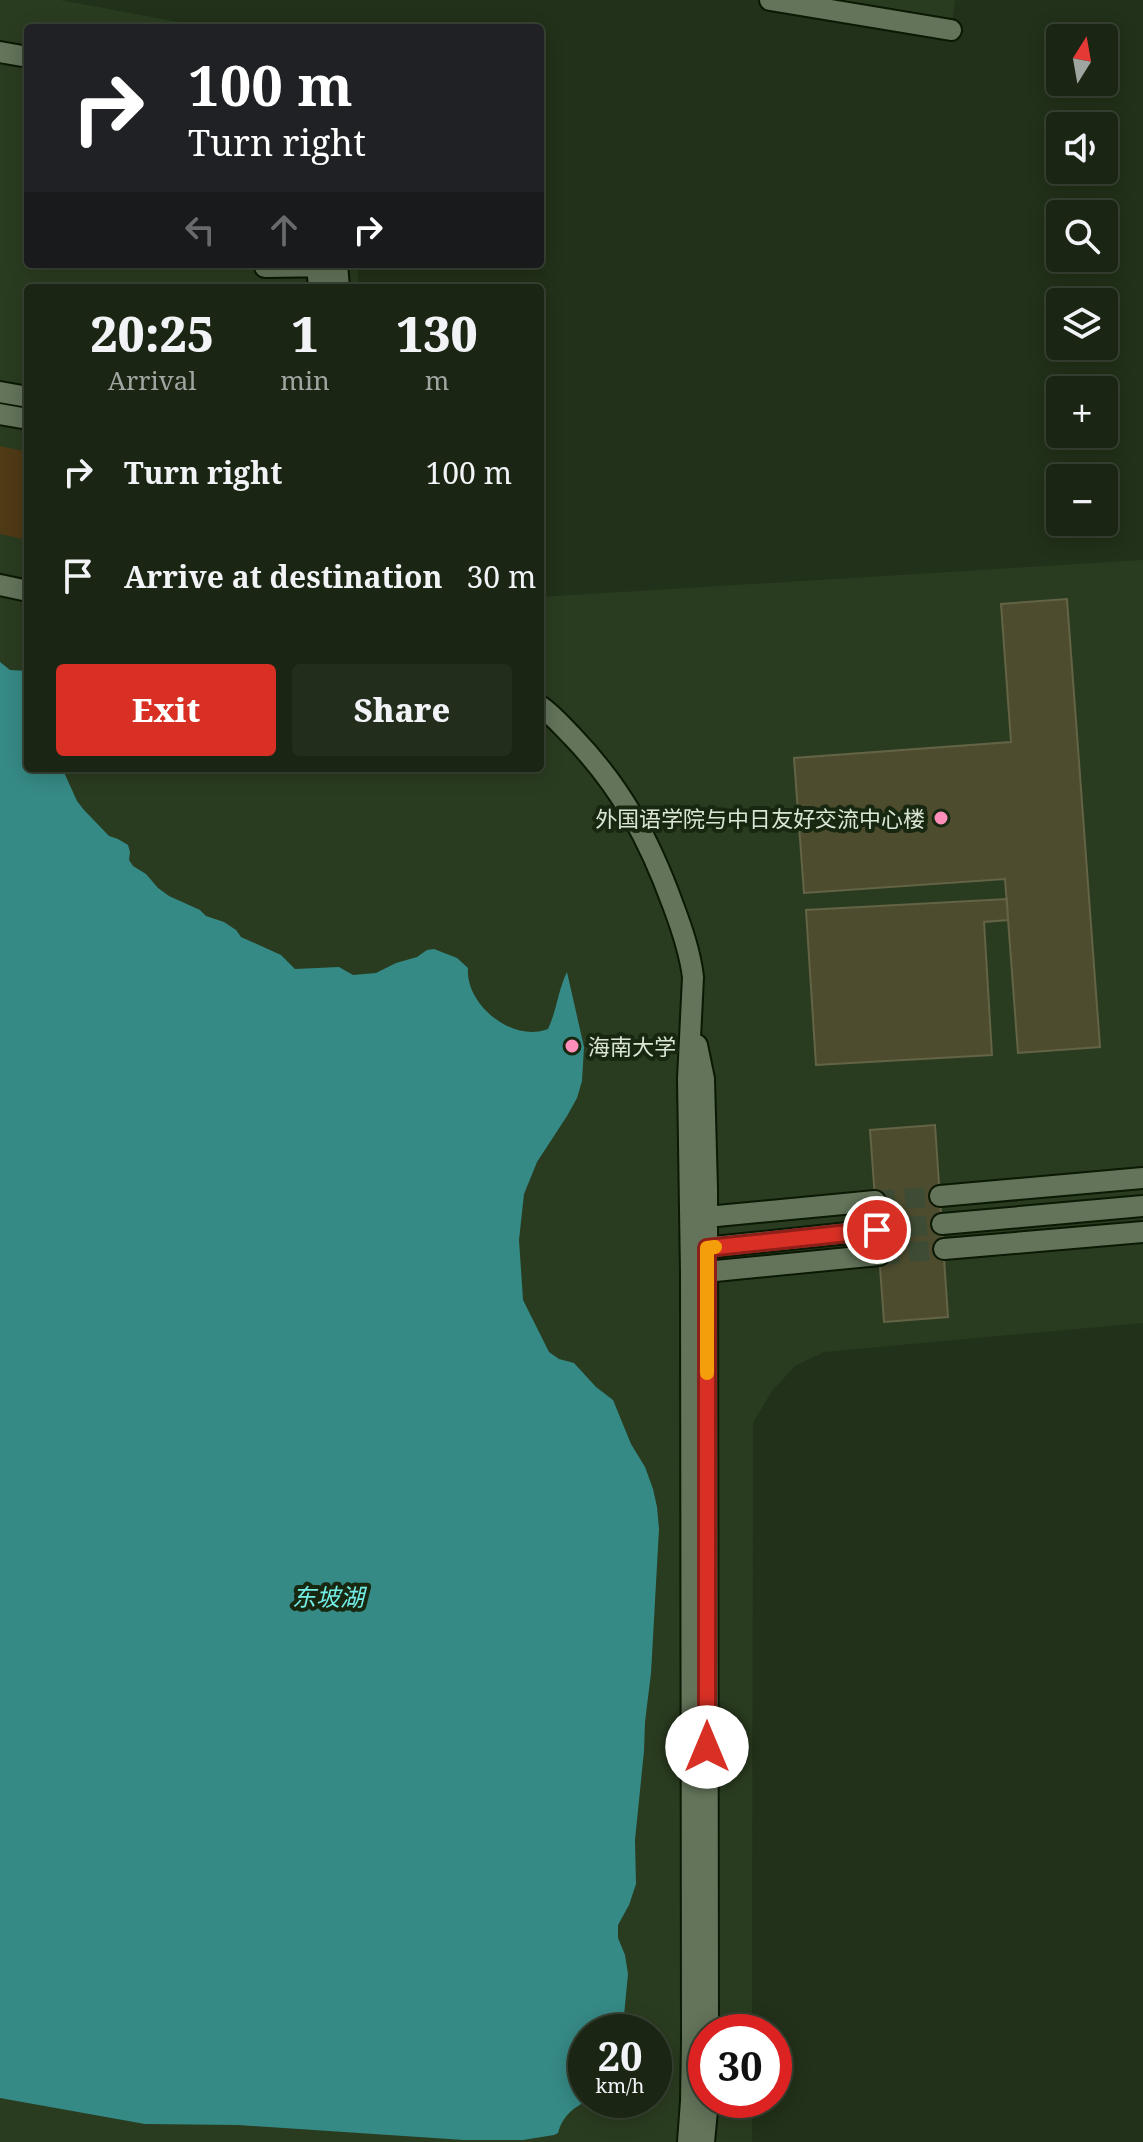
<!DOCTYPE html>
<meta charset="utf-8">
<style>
:root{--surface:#1a2513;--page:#232d1c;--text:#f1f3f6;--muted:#9fa5a0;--line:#384233;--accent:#d93025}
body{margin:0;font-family:"Noto Serif","Noto Sans SC",serif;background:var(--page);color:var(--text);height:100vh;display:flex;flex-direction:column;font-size:30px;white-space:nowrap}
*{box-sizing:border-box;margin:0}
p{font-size:26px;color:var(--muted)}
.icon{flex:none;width:44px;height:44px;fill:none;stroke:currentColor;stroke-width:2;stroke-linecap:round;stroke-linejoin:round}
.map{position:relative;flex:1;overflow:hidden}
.drawer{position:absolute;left:24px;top:284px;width:520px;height:488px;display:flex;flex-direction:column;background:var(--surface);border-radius:8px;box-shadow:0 4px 20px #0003,0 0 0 2px var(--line)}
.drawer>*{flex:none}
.top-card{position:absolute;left:24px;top:24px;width:520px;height:244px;border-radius:8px;box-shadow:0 4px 20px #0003,0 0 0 2px var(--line);background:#202124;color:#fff;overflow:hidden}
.needle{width:52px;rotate:11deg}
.controls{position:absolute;left:1046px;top:24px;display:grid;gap:16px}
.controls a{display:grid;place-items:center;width:72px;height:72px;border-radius:8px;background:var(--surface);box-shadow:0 4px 20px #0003,0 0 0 2px var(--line);font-size:40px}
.speed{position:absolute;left:568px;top:2014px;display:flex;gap:16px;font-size:40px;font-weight:700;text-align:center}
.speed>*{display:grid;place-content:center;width:104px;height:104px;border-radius:50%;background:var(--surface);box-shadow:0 4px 20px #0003,0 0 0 2px var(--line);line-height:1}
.speed small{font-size:20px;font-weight:400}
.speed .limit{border:12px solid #d22;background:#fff;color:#111}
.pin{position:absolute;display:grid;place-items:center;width:68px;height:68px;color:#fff;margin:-34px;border:4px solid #fff;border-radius:50%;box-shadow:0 2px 8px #0007}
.me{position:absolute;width:88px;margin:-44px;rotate:0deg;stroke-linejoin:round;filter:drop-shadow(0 0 6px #0008)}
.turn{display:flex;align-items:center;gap:28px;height:168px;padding:0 32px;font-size:36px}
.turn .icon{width:104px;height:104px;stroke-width:2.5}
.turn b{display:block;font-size:56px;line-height:68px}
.lanes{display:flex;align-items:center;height:76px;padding:0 32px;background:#0003;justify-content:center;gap:40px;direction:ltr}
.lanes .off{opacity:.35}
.eta{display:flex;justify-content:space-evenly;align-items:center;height:136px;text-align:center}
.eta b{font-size:48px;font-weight:800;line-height:56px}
.action{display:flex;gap:16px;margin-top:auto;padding:16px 32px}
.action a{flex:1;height:92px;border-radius:8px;background:var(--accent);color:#fff;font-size:32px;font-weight:800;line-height:92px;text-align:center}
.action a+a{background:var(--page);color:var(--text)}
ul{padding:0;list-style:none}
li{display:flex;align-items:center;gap:24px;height:104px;padding:0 32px}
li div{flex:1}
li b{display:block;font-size:30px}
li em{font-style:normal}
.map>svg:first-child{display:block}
</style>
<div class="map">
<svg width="1143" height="2142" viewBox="0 0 1143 2142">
<rect width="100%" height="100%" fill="#223119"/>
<path fill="#2a3c20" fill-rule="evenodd" d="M 0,0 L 60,0 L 211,28 L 28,28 L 28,264 L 357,264 L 359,288 L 28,288 L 28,768 L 540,768 L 540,597 L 1143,560 L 1143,1323 L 824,1352 L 795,1366 L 772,1391 L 753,1423 L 752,2032 L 706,2032 L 706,2100 L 752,2100 L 752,2142 L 0,2142 ZM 586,2032 L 654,2032 L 654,2100 L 586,2100 Z
M 780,0 L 955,0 L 951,30 Z"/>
<path fill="#4f3a16" d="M 0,446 L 28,452 L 28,540 L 0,534 Z"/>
<path fill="#368a86" d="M 0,662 L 10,670 L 28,671 L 28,768 L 62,768 L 77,801 L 84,810 L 109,836 L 118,839 L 128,845 L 130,852 L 129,860 L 133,866 L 146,874 L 158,888 L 169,896 L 200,910 L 206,916 L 224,922 L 236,930 L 241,937 L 281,955 L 295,969 L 339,967 L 353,975 L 376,973 L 396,963 L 417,957 L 427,950 L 434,949 L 457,958 L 468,968 C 465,1005 513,1043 548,1029 C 557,1010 558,990 567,972 L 584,1047 L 582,1081 L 577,1098 L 567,1116 L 537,1162 L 524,1194 L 519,1240 L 523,1300 L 549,1352 L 559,1359 L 574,1363 L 596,1387 L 613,1400 L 631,1444 L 645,1467 L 653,1489 L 657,1507 L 659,1529 L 651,1673 L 645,1722 L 644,1751 L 635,1840 L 636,1884 L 629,1905 L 618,1925 L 618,1938 L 625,1955 L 628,1974 L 623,2026 L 622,2032 L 586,2032 L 586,2100 L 589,2100 C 574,2107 562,2116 558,2133 L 554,2135 L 523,2140 L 464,2140 L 238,2125 L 145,2124 L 0,2098 Z"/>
<path fill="#4d4c2f" stroke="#646346" stroke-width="2" d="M 1067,599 L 1100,1047 L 1018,1053 L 1005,879 L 804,893 L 794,758 L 1011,742 L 1001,604 Z
M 1007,899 L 1008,920 L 984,922 L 992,1055 L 816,1065 L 806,910 Z
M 935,1125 L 948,1317 L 884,1322 L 870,1130 Z"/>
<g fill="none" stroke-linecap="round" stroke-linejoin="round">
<path stroke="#3e4c35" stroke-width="20" stroke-dasharray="20 10" stroke-linecap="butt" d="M 875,1201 L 940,1196
M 877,1230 L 942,1224
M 879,1255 L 944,1249"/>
<defs>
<path id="minor" d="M 770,0 L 951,30
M 0,52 L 28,57
M 317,264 L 319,288
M 337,264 L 339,288
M 265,267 L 337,266
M 0,392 L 28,397
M 0,414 L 28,419
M 0,585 L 28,591
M 540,706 C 552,714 562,726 572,736 C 621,787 649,839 673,905 C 682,929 690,952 693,977 L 688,1079 L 691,1273 L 692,2042 L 691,2101 L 688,2142
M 697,1045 L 704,1079 L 707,1189 L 708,2032
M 940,1196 L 1143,1178
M 696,1218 L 875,1201
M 942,1224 L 1143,1206
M 694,1249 L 877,1230
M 944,1249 L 1143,1232
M 695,1273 L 879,1255
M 704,2142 L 708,2100"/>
</defs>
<use href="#minor" stroke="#0b1804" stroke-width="24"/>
<use href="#minor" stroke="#63745a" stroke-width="20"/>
</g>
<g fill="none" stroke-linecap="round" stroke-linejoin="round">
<defs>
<path id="route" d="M 707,1747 L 707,1248 L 877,1230"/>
</defs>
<use href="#route" stroke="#8d1f18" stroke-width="20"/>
<use href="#route" stroke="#d93025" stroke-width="14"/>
<path stroke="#f59e0b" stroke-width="14" d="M 707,1373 L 707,1248 L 715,1247"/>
</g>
<g fill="#ff8eba" stroke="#182710" stroke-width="3">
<circle cx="941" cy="818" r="8"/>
<circle cx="572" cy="1046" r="8"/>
</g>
<g text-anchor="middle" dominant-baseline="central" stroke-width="8" stroke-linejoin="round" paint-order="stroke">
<g font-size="22" fill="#dbe5d6" stroke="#182710" text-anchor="end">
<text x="925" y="818">外国语学院与中日友好交流中心楼</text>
<text x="588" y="1046" text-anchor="start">海南大学</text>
</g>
<g font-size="24" font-style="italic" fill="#72ece5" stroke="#182710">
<text x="328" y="1596">东坡湖</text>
</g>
</g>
</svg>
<div class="controls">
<a><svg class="needle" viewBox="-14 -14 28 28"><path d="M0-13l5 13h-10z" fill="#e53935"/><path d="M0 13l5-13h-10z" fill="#9fa5a0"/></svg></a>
<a><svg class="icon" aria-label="sound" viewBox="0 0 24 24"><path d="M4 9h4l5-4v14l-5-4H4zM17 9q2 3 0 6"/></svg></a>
<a><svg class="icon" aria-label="search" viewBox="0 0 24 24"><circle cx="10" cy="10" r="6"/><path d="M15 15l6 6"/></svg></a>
<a><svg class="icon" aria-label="layers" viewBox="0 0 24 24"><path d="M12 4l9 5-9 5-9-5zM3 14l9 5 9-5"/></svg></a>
<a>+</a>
<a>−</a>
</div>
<div class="speed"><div>20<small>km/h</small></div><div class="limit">30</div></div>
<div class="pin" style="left:877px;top:1230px;background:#d93025"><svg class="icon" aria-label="arrive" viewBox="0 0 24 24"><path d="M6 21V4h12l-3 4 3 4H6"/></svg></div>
<svg class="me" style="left:707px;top:1747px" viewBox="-20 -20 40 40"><circle r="19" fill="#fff"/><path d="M0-13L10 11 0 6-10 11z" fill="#d93025"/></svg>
<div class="top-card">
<div class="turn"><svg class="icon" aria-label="right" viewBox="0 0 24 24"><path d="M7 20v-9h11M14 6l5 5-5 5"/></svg><div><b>100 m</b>Turn right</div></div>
<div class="lanes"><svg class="icon off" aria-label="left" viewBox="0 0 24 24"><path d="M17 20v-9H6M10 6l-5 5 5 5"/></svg><svg class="icon off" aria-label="ahead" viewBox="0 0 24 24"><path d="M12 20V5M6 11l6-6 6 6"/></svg><svg class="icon" aria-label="right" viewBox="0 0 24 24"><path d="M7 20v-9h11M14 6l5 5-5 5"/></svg></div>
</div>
<section class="drawer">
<div class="eta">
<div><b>20:25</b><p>Arrival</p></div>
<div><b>1</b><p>min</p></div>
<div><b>130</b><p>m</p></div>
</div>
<ul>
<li><svg class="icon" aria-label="right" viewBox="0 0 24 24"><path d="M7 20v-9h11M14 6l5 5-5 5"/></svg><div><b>Turn right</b></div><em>100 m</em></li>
<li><svg class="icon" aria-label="arrive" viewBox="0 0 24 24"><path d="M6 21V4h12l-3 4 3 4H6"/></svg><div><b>Arrive at destination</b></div><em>30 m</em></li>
</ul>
<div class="action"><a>Exit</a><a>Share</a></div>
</section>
</div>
